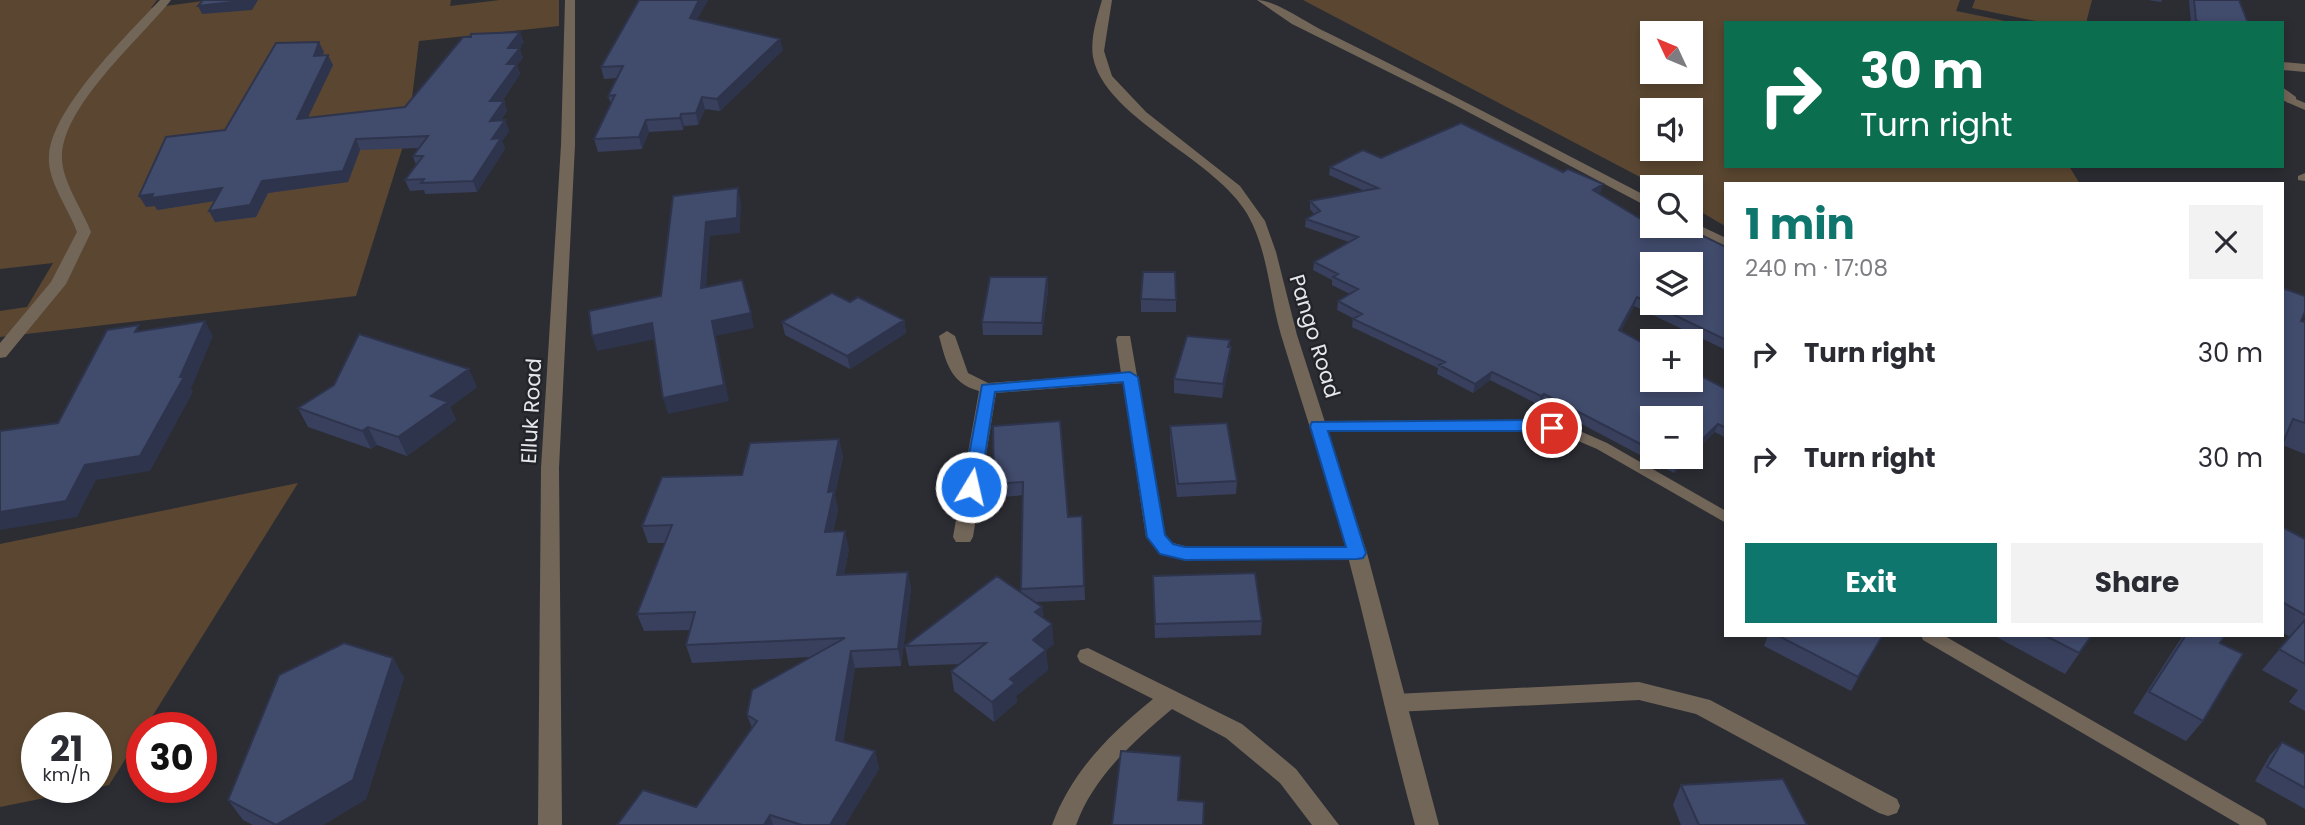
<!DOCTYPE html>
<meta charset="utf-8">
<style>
:root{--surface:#fff;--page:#f2f2f3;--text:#2b2b33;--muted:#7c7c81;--accent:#0f766e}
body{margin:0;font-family:Poppins,sans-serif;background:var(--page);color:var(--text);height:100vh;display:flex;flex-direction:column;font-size:26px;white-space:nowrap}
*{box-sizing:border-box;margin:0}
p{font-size:23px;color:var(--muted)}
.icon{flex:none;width:38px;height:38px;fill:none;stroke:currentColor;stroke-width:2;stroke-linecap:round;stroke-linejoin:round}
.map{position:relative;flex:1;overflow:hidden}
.drawer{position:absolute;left:1724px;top:182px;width:560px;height:455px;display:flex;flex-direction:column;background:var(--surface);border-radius:0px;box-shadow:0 4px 10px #0003}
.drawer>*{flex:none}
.hud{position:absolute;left:1724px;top:21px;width:560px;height:147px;border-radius:0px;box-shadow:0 4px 10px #0003;background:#0b6e4f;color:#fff;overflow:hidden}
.needle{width:46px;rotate:314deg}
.controls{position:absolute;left:1640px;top:21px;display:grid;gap:14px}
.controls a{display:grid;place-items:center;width:63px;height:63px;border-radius:0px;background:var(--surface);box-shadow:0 4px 10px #0003;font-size:35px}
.speed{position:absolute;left:21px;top:712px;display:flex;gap:14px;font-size:35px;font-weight:700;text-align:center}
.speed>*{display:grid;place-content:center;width:91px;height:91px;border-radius:50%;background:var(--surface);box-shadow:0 4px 10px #0003;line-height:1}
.speed small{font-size:18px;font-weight:400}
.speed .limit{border:10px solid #d22;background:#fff;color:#111}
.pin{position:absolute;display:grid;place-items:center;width:60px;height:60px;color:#fff;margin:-30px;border:4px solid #fff;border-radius:50%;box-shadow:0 2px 7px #0007}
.me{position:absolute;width:77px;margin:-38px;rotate:9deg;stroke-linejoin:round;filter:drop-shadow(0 0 5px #0008)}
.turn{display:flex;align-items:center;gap:24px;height:147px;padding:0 21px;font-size:32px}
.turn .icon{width:91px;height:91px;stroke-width:2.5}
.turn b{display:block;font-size:49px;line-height:60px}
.round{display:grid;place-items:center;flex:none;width:74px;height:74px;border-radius:0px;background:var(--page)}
.overview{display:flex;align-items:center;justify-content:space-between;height:119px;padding:0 21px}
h1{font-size:42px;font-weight:700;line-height:52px;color:var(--accent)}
.primary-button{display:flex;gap:14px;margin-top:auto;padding:14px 21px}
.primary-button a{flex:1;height:80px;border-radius:0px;background:var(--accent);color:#fff;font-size:28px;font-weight:700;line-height:80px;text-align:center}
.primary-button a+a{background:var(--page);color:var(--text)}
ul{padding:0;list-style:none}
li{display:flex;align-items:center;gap:21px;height:105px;padding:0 21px}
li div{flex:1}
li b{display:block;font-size:26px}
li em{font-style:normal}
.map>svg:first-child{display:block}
</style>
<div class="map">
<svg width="2305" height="825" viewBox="0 0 2305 825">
<rect width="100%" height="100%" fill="#2c2d33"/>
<path fill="#5b4731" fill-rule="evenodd" d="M 0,0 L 157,0 L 151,8 L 210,0 L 451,0 L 450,6 L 500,0 L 559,0 L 559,26 L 419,41 L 408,130 L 356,296 L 0,337 L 0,311 L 27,307 L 53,263 L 0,269 Z
M 1303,0 L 1960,0 L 1956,11 L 2015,23 L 1726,23 L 1726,166 L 2069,166 L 2080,184 L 1726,184 L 1725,226 L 1691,206 L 1690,187 L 1659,187 ZM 1652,33 L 1690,33 L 1690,72 L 1652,72 ZM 1652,110 L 1690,110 L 1690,149 L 1652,149 Z
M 1975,0 L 2092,0 L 2086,23 L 2045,23 L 1972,8 Z
M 298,483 L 145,728 L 142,728 L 142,733 L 109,785 L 0,807 L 0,544 ZM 37,728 L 96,728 L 96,788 L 37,788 Z"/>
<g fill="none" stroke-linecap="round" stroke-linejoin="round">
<path fill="#726659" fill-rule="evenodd" d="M 2282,93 L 2305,103 L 2305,110 L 2282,100 Z
M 2305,173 L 2305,181 L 2298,180 L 2298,176 Z
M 1536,420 L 1573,428 L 1607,443 L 1726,511 L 1726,523 L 1597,449 L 1564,435 L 1536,430 L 1318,431 L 1311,426 L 1318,421 Z
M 1921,635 L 1943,635 L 2264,819 L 2267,825 L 2240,825 L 1923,640 Z"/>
<path fill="#726659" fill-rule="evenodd" d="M 160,0 L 171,0 C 141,38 62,106 62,157 C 61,179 83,211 91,232 L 66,284 L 6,357 L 0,358 L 0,343 L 51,282 L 77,232 C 69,209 47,181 49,156 C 51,109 128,34 160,0 Z
M 565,0 L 575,0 L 575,145 L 559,468 L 562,825 L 538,825 L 541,468 L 561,145 Z
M 1257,0 C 1276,0 1308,24 1328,33 C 1437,87 1545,143 1652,199 L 1652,209 L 1453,104 L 1292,24 Z
M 2282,62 L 2305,64 L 2305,72 L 2282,70 Z
M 2282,87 L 2296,97 L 2296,103 L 2288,103 L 2282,97 Z
M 1690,221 L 1726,238 L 1726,248 L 1685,228 L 1683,226 L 1690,226 Z
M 947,331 L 955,336 L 968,373 L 988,383 L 1121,373 L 1116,339 L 1118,336 L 1130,336 L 1165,535 L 1173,543 L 1185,546 L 1357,546 L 1364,548 L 1367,553 L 1364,558 L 1357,560 L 1185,560 L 1160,554 L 1146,537 L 1123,383 L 996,393 L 973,537 L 970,542 L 956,542 L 953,537 L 979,391 C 950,383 946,362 939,336 Z
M 1088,648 L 1242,724 L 1296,769 L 1339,825 L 1312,825 L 1280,783 L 1226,738 L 1172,709 C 1133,742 1094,776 1076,825 L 1052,825 C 1072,771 1109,735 1153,699 L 1080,662 L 1077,656 L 1080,650 Z
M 1639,682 L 1710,700 L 1897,799 L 1900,806 L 1897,813 L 1888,816 L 1879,813 L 1696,714 L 1639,700 L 1395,712 L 1387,709 L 1384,703 L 1387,697 L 1395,694 Z"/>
<path fill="#726659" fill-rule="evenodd" d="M 1102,0 L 1112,0 L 1104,51 L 1112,76 L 1146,112 L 1240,186 L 1265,221 L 1276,252 L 1297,335 L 1367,553 L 1439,825 L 1415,825 C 1390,735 1371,643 1347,553 C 1328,479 1303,408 1281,335 C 1269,295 1268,245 1244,209 C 1210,157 1104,116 1093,57 C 1090,39 1097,17 1102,0 Z"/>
</g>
<path fill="#38405d" d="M 639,0 L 708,0 L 697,19 L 783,50 L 720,111 L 705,109 L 698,125 L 684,126 L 683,130 L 649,132 L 642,149 L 598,152 L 594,139 L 611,104 L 608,96 L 617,78 L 604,79 L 601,67 Z
M 2148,0 L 2162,0 L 2161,2 Z
M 2189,0 L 2239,0 L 2248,23 L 2191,23 Z
M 524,42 L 519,48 L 523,58 L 517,65 L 520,74 L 502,101 L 504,101 L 507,111 L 501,120 L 505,120 L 509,131 L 502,141 L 505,149 L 477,192 L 425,194 L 424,190 L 410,191 L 405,180 L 416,165 L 413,156 L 420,148 L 360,150 L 348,182 L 268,193 L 256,217 L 215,222 L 209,211 L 214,201 L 157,210 L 155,206 L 146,207 L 225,130 L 324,52 L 322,55 L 333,65 L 307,118 L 405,107 Z
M 1381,158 L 1601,192 L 1598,193 L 1644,221 L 1726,247 L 1726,350 L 1634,306 L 1621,331 L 1726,389 L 1726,438 L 1715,432 L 1652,418 L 1652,457 L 1690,457 L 1674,473 L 1542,403 L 1539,405 L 1490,380 L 1473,393 L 1437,374 L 1438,368 L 1352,327 L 1353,318 L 1337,310 L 1338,301 L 1350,294 L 1332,285 L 1332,280 L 1313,270 L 1314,262 L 1349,242 L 1305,227 L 1306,219 L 1314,214 L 1310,209 L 1310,201 L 1365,191 L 1329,175 L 1330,167 Z
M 1047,277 L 1048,290 L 1042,335 L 983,335 L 982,322 Z
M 1141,299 L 1176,300 L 1176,312 L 1141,312 Z
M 850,302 L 904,320 L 906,333 L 850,369 L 785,335 L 782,322 Z
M 2301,321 L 2305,322 L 2305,454 L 2282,445 Z
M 1230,340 L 1230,360 L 1222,398 L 1174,393 L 1174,379 Z
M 477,387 L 450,407 L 456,420 L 407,456 L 377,445 L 371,449 L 308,427 L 298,408 Z
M 993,426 L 1068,517 L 1082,516 L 1085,600 L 1035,602 L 1042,607 L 1043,618 L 1054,644 L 1046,650 L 1048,670 L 1016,696 L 1017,702 L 994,722 L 954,691 L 951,671 L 960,664 L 909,666 L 905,646 L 1021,593 L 1023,495 L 995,498 L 994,484 Z
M 1170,426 L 1237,481 L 1236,494 L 1177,497 L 1170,439 Z
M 843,456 L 835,495 L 838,509 L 833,532 L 849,549 L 844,574 L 908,572 L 911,589 L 901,666 L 855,668 L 843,742 L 875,751 L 879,769 L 845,825 L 617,825 L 696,807 L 752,728 L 747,715 L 810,657 L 692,663 L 686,645 L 690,630 L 644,631 L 637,614 L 665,543 L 648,543 L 642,526 L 742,475 Z
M 2282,527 L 2305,539 L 2305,711 L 2289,702 L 2298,690 L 2262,670 L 2290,637 L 2282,632 Z
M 1153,590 L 1262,621 L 1261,635 L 1155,638 Z
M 1768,635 L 1883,635 L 1851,691 L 1764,646 Z
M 1993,635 L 2092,635 L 2065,674 Z
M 2183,635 L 2225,635 L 2220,643 L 2203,721 L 2186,741 L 2133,713 Z
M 393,658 L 404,678 L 366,799 L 323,825 L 253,825 L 243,820 L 228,800 Z
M 2282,742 L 2305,754 L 2305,809 L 2255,781 L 2270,755 Z
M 1681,785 L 1807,825 L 1681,825 L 1673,805 Z"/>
<path fill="#2e344c" d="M 249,0 L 258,0 L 252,10 L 202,14 L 198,6 Z
M 699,0 L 708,0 L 692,29 L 690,18 Z
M 520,32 L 524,42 L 514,55 L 520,48 L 523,58 L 517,65 L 520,74 L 494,112 L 490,101 L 507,64 L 508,48 Z
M 780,39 L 783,50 L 720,111 L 717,99 Z
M 319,42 L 324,52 L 318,66 L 314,56 Z
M 328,55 L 333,65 L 302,130 L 297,119 Z
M 702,97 L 705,109 L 698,125 L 696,113 Z
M 504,101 L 507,111 L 493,131 L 490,121 Z
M 681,114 L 684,126 L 683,130 L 680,118 Z
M 505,120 L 509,131 L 502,141 L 505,149 L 477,192 L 473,181 L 492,139 Z
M 646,120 L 649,132 L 642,149 L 639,137 Z
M 356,139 L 360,150 L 348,182 L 268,193 L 256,217 L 215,222 L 209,211 L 262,181 Z
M 1603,184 L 1601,192 L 1591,198 L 1593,190 Z
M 222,188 L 228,199 L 157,210 L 155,206 L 146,207 L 139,196 Z
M 738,188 L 741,202 L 740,233 L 710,236 L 705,303 L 701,288 L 706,222 Z
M 1047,277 L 1048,290 L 1042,335 L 1042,323 Z
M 1637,297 L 1634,306 L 1617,339 L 1619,330 Z
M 751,313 L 754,328 L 716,336 L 729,401 L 668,414 L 663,398 L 712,321 Z
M 904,320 L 906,333 L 850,369 L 847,356 Z
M 205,321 L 213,336 L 191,389 L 193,392 L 150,471 L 96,480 L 77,517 L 0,530 L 0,512 L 85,465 L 180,377 Z
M 652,323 L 657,339 L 597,351 L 592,336 Z
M 1231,347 L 1230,360 L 1222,398 L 1223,384 Z
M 469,369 L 477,387 L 450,407 L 456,420 L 407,456 L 398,437 L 431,396 Z
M 1492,372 L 1490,380 L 1473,393 L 1475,384 Z
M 1544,394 L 1542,403 L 1539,405 L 1541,396 Z
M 1718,424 L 1715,432 L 1690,457 L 1690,451 Z
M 368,427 L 377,445 L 371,449 L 362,431 Z
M 839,439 L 843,456 L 835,495 L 838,509 L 829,549 L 825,532 L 828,492 Z
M 1684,457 L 1690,457 L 1674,473 L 1677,464 Z
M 845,531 L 849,549 L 841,592 L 837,575 Z
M 908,572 L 911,589 L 901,666 L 898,649 Z
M 1042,607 L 1043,627 L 1035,612 Z
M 1052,624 L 1054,644 L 1046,650 L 1048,670 L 1016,696 L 1017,702 L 994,722 L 992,702 L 1010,679 L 1033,640 Z
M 1883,635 L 1851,691 L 1858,677 Z
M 851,651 L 855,668 L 841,758 L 836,740 Z
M 393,658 L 404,678 L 366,799 L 323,825 L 276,825 Z
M 875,751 L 879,769 L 845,825 L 830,825 Z
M 1181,756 L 1181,775 L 1177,820 L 1178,800 Z
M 770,815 L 773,825 L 764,825 Z"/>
<path fill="#414b6c" stroke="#2e344c" stroke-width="2" fill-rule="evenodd" d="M 203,0 L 249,0 L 198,6 Z
M 639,0 L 699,0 L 690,18 L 780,39 L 717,99 L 702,97 L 696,113 L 681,114 L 680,118 L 646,120 L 639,137 L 594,139 L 615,95 L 608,96 L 623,66 L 601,67 Z
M 2194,0 L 2239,0 L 2248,23 L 2204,23 L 2196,21 Z
M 520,32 L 508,48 L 520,48 L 507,64 L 517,64 L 490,101 L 504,101 L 490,121 L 505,120 L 492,139 L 501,138 L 473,181 L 421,183 L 424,179 L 405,180 L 423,156 L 413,156 L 428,136 L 356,139 L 343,171 L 262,181 L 250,205 L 209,211 L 222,188 L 151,198 L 153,194 L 139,196 L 166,137 L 225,130 L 276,43 L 319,42 L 314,56 L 328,55 L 297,119 L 405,107 L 463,37 L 471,37 L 471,34 Z
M 1461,123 L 1563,172 L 1568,169 L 1603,184 L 1593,190 L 1644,221 L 1652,218 L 1652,226 L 1683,226 L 1726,247 L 1726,340 L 1637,297 L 1619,330 L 1652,348 L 1652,380 L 1690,380 L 1690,370 L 1726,389 L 1726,428 L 1718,424 L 1690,451 L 1690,418 L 1652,418 L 1652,450 L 1544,394 L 1541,396 L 1492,372 L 1475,384 L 1439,365 L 1445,362 L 1353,319 L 1362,314 L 1338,301 L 1358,289 L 1333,277 L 1338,274 L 1314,262 L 1358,237 L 1306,219 L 1320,211 L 1310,201 L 1378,188 L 1330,167 L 1363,150 L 1381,158 ZM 1652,264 L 1690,264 L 1690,303 L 1652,303 Z
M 738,188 L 737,218 L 706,222 L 701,288 L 742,280 L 751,313 L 712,321 L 724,385 L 663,398 L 652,323 L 592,336 L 589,311 L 661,296 L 673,196 Z
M 1143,272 L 1175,272 L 1176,300 L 1141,299 Z
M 990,277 L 1047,277 L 1042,323 L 982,322 Z
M 2282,288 L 2305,296 L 2305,312 L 2301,321 L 2305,322 L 2305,423 L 2293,419 L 2282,445 Z
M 832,293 L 850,302 L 858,297 L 904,320 L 847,356 L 782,322 Z
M 205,321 L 180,377 L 184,377 L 140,456 L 85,465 L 66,501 L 0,512 L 0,431 L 58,423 L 107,330 L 139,325 L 135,332 Z
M 359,334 L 469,369 L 431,396 L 448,402 L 398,437 L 368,427 L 362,431 L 298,408 L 334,385 Z
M 1187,336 L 1230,340 L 1228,347 L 1231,347 L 1223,384 L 1174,379 Z
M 1060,421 L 1068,517 L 1082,516 L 1084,586 L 1021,589 L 1023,482 L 994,484 L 993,426 Z
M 1227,423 L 1237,481 L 1178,484 L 1170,426 Z
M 839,439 L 828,492 L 834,491 L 825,532 L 845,531 L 837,575 L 908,572 L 898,649 L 851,651 L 836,740 L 875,751 L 830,825 L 802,825 L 770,815 L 764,825 L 617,825 L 643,790 L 696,807 L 757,721 L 747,715 L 752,690 L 845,638 L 686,645 L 695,612 L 637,614 L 672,525 L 642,526 L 662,477 L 742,475 L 750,443 Z
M 1664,457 L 1684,457 L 1677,464 Z
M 2282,527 L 2305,539 L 2305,615 L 2282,602 Z
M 1255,573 L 1262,621 L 1155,624 L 1153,576 Z
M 997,576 L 1042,607 L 1035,612 L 1052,624 L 1033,640 L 1046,650 L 1010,679 L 1015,683 L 992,702 L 951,671 L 986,643 L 905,646 Z
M 2305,620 L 2305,664 L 2279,649 Z
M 1777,635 L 1883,635 L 1858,677 Z
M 2044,635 L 2092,635 L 2079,653 Z
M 2186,635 L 2225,635 L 2220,643 L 2243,654 L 2203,721 L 2149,692 Z
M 344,643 L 393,658 L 353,780 L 276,825 L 228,800 L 279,675 Z
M 2282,742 L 2305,754 L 2305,788 L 2267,767 Z
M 1121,751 L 1181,756 L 1178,800 L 1204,802 L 1203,825 L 1112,825 Z
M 1783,779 L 1807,825 L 1699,825 L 1681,785 Z"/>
<path fill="#1a73e8" stroke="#114b97" stroke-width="2" d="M 1130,372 L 1138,377 L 1165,535 L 1173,544 L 1185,547 L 1346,547 L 1310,426 L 1312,422 L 1536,420 L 1558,425 L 1560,428 L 1552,434 L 1536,431 L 1328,431 L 1366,553 L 1363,558 L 1357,559 L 1185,560 L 1160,554 L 1147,537 L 1123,382 L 995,392 L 980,487 L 977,491 L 965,491 L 963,487 L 982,385 Z"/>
<g text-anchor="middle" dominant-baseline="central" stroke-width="5" stroke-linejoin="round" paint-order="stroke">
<g font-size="21" fill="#e6e7ea" stroke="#222429">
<text transform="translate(1315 336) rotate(73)">Pango Road</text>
<text transform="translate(531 411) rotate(-87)">Elluk Road</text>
</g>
</g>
</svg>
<div class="controls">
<a><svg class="needle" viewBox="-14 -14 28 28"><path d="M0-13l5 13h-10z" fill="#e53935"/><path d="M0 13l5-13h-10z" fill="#7c7c81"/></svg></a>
<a><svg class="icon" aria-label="sound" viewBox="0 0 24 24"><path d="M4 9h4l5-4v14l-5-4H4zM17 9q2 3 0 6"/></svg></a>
<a><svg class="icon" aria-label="search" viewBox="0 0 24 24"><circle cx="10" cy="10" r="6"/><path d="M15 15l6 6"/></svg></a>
<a><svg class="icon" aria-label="layers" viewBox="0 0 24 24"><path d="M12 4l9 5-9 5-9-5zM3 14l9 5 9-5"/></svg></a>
<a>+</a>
<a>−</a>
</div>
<div class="speed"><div>21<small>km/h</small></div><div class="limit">30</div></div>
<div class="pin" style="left:1552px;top:428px;background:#d93025"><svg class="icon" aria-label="arrive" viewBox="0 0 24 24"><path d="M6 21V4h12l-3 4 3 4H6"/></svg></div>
<svg class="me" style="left:971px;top:487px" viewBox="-20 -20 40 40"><circle r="17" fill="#1a73e8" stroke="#fff" stroke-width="3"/><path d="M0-11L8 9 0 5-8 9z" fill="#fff"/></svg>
<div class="hud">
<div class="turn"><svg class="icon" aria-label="right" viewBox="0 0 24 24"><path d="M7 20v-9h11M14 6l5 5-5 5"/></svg><div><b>30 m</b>Turn right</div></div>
</div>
<section class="drawer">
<div class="overview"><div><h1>1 min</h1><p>240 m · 17:08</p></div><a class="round"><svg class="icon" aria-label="close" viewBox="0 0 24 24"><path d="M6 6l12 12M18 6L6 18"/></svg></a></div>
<ul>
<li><svg class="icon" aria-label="right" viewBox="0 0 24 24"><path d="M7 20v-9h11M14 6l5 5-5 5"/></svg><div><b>Turn right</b></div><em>30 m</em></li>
<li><svg class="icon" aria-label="right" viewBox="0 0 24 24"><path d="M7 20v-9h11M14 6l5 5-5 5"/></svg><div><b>Turn right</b></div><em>30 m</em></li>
</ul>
<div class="primary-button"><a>Exit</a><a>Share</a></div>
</section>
</div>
